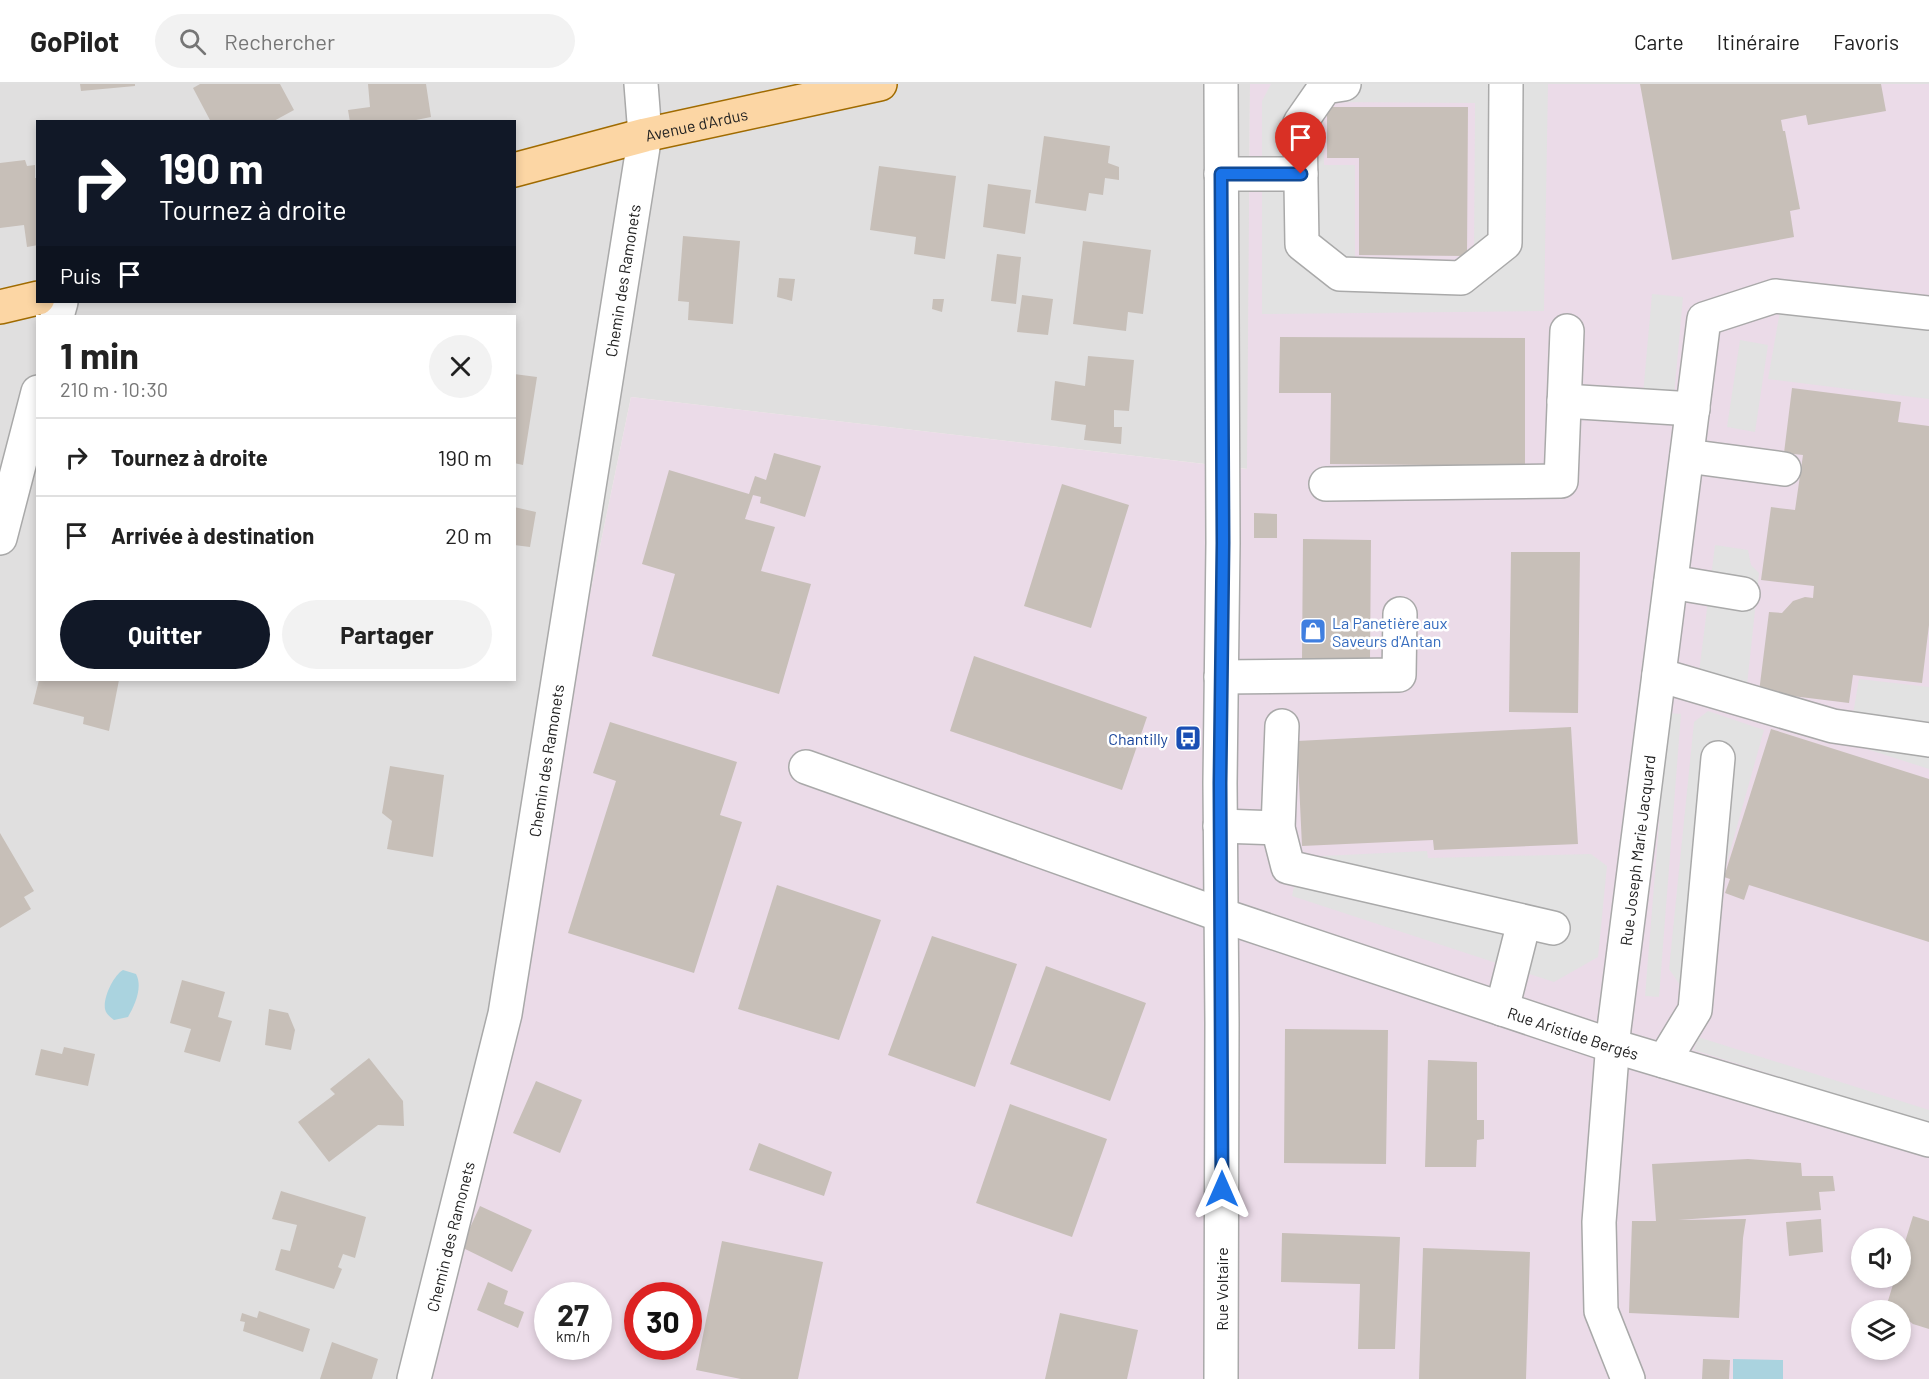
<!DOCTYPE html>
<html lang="fr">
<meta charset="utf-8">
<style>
:root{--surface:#fff;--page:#f2f2f2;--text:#222;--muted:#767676;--line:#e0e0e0;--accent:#111827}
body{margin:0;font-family:Barlow,sans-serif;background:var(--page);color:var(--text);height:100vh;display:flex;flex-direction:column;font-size:22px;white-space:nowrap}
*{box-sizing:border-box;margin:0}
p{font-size:20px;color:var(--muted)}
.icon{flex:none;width:33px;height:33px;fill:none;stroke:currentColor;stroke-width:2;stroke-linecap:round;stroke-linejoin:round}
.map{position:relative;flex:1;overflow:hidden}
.details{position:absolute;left:36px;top:231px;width:480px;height:366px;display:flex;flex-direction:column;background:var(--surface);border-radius:0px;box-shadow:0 3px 9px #0003}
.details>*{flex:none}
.hud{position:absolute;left:36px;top:36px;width:480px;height:183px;border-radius:0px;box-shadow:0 3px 9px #0003;background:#111827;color:#fff;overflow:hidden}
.buttons{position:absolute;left:1851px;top:1144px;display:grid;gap:12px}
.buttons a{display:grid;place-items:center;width:60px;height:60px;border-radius:50%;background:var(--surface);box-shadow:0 3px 9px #0003;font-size:30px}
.speed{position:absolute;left:534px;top:1198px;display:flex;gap:12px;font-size:30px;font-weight:700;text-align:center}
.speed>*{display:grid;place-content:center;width:78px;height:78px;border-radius:50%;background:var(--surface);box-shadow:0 3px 9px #0003;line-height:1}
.speed small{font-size:15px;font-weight:400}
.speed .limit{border:9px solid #d22;background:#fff;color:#111}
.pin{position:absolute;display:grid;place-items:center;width:51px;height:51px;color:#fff;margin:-62px -26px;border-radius:50% 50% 50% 0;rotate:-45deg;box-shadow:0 0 6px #0007}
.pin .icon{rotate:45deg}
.me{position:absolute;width:66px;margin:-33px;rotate:0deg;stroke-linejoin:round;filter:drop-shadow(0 0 4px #0008)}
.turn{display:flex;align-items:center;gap:21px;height:126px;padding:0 24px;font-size:27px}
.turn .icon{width:78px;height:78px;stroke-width:2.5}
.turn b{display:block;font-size:42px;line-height:51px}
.then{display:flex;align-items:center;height:57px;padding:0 24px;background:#0003;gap:12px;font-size:22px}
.round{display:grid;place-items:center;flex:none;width:63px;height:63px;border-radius:32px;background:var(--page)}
.head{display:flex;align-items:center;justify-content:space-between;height:102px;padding:0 24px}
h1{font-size:36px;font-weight:700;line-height:45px}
.primary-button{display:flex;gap:12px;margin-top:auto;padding:12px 24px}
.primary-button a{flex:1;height:69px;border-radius:36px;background:var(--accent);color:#fff;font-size:24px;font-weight:700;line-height:69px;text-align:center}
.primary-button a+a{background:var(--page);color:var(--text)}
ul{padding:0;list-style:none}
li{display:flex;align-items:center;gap:18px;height:78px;padding:0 24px;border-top:2px solid var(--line)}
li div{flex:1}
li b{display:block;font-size:22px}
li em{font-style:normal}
header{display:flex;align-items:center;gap:36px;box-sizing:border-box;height:84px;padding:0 30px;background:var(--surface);border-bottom:2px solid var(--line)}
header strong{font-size:28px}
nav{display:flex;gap:33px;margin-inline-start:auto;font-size:21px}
.search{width:420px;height:54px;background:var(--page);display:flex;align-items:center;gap:15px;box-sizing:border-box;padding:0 21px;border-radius:33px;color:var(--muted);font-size:22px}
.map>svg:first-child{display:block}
</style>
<header>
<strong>GoPilot</strong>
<div class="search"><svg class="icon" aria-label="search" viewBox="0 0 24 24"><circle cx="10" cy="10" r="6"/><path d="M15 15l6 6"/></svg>Rechercher</div>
<nav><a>Carte</a><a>Itinéraire</a><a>Favoris</a></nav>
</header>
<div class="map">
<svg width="1929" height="1295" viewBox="0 0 1929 1295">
<rect width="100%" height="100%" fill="#f2efe9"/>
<path fill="#e0dfdf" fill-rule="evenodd" d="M 0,0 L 1250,0 L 1248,385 L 631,313 L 433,1267 L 426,1295 L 0,1295 ZM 38,38 L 514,38 L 514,218 L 38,218 ZM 38,232 L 514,232 L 514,596 L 38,596 Z"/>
<path fill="#ebdbe8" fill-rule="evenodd" d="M 1250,0 L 1929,0 L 1929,1295 L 426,1295 L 433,1267 L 631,313 L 1247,385 ZM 1862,1155 L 1900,1155 L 1900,1194 L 1862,1194 ZM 548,1212 L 598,1212 L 598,1263 L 548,1263 ZM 638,1212 L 688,1212 L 688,1263 L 638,1263 ZM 1862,1227 L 1900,1227 L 1900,1266 L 1862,1266 Z"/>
<path fill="#e2e2e2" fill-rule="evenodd" d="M 1271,0 L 1548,0 L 1544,227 L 1262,230 L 1262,17 ZM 1323,18 L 1475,19 L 1474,176 L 1355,176 L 1355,81 L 1324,81 Z
M 1652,210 L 1683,213 L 1674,312 L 1643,310 Z
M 1780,227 L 1929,245 L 1929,315 L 1768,295 Z
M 1740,256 L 1768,261 L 1755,348 L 1727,343 Z
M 1715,461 L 1748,466 L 1751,481 L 1759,489 L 1744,629 L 1696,612 Z
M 1859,595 L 1929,603 L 1929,685 L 1848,659 Z
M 1708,627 L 1764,646 L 1689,914 L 1669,885 L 1694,638 Z
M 1668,629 L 1681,630 L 1659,913 L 1645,912 Z
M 1427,767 L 1428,774 L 1591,770 L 1607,782 L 1598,873 L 1554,898 L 1292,812 L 1300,773 Z
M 1698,953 L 1929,1026 L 1929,1040 L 1694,966 Z"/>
<path fill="#aad3df" d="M 123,886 L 136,890 C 143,903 135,921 128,933 L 114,936 C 110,933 106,930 105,925 C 103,913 114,891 123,886 Z
M 1733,1275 L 1783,1276 L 1783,1295 L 1733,1295 Z"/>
<path fill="#c7bfb8" d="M 80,0 L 135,0 L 135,2 L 81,7 Z
M 200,0 L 280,0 L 294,26 L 272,38 L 211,38 L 193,4 Z
M 368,0 L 426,0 L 431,33 L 406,38 L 350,38 L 348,26 L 370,23 Z
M 1640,0 L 1881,0 L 1886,27 L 1808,41 L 1806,31 L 1781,36 L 1783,47 L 1785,47 L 1800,125 L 1790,127 L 1794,153 L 1672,176 Z
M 1327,23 L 1468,23 L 1467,172 L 1359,171 L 1359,74 L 1327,74 Z
M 1044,52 L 1110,62 L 1108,79 L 1119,83 L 1119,96 L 1105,94 L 1103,111 L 1089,109 L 1086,127 L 1035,119 Z
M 25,76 L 27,82 L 35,81 L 35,94 L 38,94 L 38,161 L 27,163 L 24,141 L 0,144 L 0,79 Z
M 879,82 L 956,92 L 945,175 L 914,170 L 916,153 L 870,146 Z
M 988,100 L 1031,106 L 1025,150 L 983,143 Z
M 683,152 L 740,157 L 733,240 L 688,236 L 689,218 L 678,217 Z
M 1083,157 L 1151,166 L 1143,230 L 1128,228 L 1126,247 L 1073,240 Z
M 997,170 L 1021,173 L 1016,220 L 991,217 Z
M 779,194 L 795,195 L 792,217 L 777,213 Z
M 1022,211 L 1053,215 L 1048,251 L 1017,248 Z
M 933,215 L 944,215 L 942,228 L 932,225 Z
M 1280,253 L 1525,254 L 1525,382 L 1330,380 L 1331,309 L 1279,309 Z
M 1088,272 L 1134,276 L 1129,327 L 1114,326 L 1114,343 L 1122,343 L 1121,360 L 1084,356 L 1086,341 L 1051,336 L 1055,297 L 1085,302 Z
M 514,290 L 537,293 L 523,381 L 514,379 Z
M 1792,304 L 1901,318 L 1898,338 L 1929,342 L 1929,541 L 1922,599 L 1853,591 L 1849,619 L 1759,608 L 1769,528 L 1782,529 L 1793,517 L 1805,513 L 1813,514 L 1814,502 L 1761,496 L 1771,423 L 1795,426 L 1803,371 L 1784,369 Z
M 774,369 L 821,382 L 805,433 L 760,419 L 761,413 L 753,411 L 745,435 L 775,443 L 761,487 L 811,500 L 779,610 L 652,572 L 675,490 L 642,480 L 669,386 L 749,410 L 755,392 L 766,396 Z
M 1062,400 L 1129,421 L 1091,544 L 1024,522 Z
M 514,423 L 536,428 L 530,463 L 514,461 Z
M 1254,429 L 1277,430 L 1277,454 L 1254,454 Z
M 1303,455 L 1371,456 L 1370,576 L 1302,575 Z
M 1511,468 L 1580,468 L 1578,629 L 1509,628 Z
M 974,572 L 1147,633 L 1122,706 L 950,647 Z
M 39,596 L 119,596 L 109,647 L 83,640 L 84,633 L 33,620 Z
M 610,638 L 737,678 L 720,731 L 742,738 L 694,889 L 568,849 L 616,697 L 593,689 Z
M 1571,643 L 1578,760 L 1434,766 L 1433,756 L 1302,762 L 1297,657 Z
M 1771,645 L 1929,695 L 1929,858 L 1749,801 L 1744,816 L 1725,809 L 1730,795 L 1724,793 Z
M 390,682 L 444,691 L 433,773 L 387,765 L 392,737 L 382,729 Z
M 0,749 L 34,807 L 24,813 L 31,825 L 0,844 Z
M 777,801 L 881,836 L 839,956 L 738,925 Z
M 932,852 L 1017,880 L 975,1003 L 888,971 Z
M 1046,882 L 1146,919 L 1110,1017 L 1010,980 Z
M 182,896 L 225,908 L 218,933 L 232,937 L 220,978 L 184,968 L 191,945 L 170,939 Z
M 269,925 L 288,929 L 295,946 L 291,966 L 265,961 Z
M 1285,945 L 1388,946 L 1386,1080 L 1284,1079 Z
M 64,963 L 95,970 L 88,1002 L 35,991 L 41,965 L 62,970 Z
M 369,974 L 403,1017 L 404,1042 L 378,1041 L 329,1078 L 298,1038 L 335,1010 L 330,1005 Z
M 1428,976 L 1477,978 L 1477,1036 L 1484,1036 L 1484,1055 L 1477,1056 L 1476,1083 L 1425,1083 Z
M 536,997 L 582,1016 L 560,1069 L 513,1049 Z
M 1010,1020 L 1107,1055 L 1072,1153 L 976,1119 Z
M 759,1059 L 832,1088 L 824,1112 L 749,1086 Z
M 1748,1075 L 1801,1079 L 1802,1092 L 1833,1092 L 1835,1107 L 1819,1108 L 1821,1126 L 1678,1136 L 1746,1135 L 1743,1154 L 1739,1234 L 1629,1229 L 1632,1137 L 1656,1137 L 1652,1080 Z
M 281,1107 L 366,1133 L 355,1174 L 343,1170 L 338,1183 L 342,1185 L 334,1205 L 275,1186 L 281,1165 L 290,1167 L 297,1141 L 272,1135 Z
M 480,1122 L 532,1146 L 512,1188 L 461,1163 Z
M 1913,1132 L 1929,1137 L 1929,1245 L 1913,1240 L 1900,1230 L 1900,1227 L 1896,1227 L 1887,1220 L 1895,1194 L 1900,1194 L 1900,1174 Z
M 1821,1135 L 1823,1168 L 1789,1172 L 1786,1138 Z
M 1282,1149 L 1400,1153 L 1395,1265 L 1358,1265 L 1360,1200 L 1281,1198 Z
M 722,1157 L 823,1178 L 798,1295 L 741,1295 L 696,1286 Z
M 1423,1164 L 1530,1168 L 1526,1295 L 1419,1295 Z
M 488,1198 L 508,1207 L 504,1220 L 524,1228 L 518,1244 L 477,1226 Z
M 569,1200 L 591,1207 L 589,1212 L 563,1212 Z
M 259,1227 L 310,1245 L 303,1268 L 243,1247 L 245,1238 L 240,1237 L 242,1229 L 257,1234 Z
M 1060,1229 L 1138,1246 L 1127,1295 L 1045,1295 Z
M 332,1258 L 378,1275 L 372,1295 L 320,1295 Z
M 1703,1275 L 1730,1276 L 1729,1295 L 1702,1295 Z"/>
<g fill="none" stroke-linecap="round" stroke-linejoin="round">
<defs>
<g id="minor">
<path d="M 1221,0 L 1223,459 L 1220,699 L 1222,939 L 1221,1295"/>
<path d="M 1344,0 L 1325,3 L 1300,39 L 1302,160 L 1340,190 L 1461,194 L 1505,159 L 1506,0"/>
<path d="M 1221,90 L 1301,90"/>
<path d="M 57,232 L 61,218"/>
<path d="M 1564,317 L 1693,325"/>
<path d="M 1687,372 L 1784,385"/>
<path d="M 1326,400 L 1561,397 L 1567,247"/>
<path d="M 0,454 L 38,308"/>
<path d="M 1671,498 L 1743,510"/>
<path d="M 1659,591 L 1833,642 L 1929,656"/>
<path d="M 1221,593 L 1399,591 L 1400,530"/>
<path d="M 1282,642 L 1278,744 L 1288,783 L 1553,844"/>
<path id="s1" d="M 806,683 L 1221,831 L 1613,962 L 1929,1056"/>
<path d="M 1220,742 L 1278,744"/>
<path d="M 1502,925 L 1524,838"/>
<path d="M 1664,977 L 1695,926 L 1718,674"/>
<path id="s2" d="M 414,1295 L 505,930 L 645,51 L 641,0"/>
<path id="s3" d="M 1628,1295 L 1601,1227 L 1599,1138 L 1614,945 L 1704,235 L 1775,212 L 1929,229"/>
</g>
<g id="major">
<path id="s4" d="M 514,86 L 645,51 L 880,0"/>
<path d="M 0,223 L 38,214"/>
</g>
</defs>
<use href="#minor" stroke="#a9a9a9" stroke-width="36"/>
<use href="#major" stroke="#a06b00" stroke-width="36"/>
<use href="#minor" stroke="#fff" stroke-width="33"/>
<use href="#major" stroke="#fcd6a4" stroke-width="33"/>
</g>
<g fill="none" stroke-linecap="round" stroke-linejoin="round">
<defs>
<path id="route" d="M 1222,1105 L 1220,699 L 1223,459 L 1221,90 L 1301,90"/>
</defs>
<use href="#route" stroke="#114b97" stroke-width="15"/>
<use href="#route" stroke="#1a73e8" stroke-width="10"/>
</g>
<defs>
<symbol id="shop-square" viewBox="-11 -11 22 22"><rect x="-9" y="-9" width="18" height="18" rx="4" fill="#3f7fe0" stroke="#fff"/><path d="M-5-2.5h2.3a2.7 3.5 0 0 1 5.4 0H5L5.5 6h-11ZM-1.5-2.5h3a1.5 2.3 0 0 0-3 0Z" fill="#fff"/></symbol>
<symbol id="bus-square" viewBox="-11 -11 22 22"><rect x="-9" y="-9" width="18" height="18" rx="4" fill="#1a4fb4" stroke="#fff"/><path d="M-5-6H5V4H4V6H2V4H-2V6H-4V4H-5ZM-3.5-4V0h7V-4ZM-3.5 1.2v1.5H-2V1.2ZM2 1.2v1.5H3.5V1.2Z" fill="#fff"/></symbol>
</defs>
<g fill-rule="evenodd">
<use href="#shop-square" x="1298" y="532" width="30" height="30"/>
<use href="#bus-square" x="1173" y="639" width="30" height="30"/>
</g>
<g text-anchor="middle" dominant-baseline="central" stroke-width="5" stroke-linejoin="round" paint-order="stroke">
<g font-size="16" fill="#222" stroke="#fff">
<text stroke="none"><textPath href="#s4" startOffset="188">Avenue d'Ardus</textPath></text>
<text stroke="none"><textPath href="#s2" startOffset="1119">Chemin des Ramonets</textPath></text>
<text stroke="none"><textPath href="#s2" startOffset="633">Chemin des Ramonets</textPath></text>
<text stroke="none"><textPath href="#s3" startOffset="536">Rue Joseph Marie Jacquard</textPath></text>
<text stroke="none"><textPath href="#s1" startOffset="812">Rue Aristide Bergés</textPath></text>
<text stroke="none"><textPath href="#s2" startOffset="147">Chemin des Ramonets</textPath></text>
<text transform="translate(1221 1205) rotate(-90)">Rue Voltaire</text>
</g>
<g font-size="16" fill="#366cbe" stroke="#fff" text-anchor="start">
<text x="1332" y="538">La Panetière aux<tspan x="1332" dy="18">Saveurs d'Antan</tspan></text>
</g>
<g font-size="16" fill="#164399" stroke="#fff" text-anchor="end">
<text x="1168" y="654">Chantilly</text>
</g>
</g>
</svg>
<div class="buttons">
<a><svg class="icon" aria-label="sound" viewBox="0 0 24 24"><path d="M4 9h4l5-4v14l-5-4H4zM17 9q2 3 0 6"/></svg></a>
<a><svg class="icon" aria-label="layers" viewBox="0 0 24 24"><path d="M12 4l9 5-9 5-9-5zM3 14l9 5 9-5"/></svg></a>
</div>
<div class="speed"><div>27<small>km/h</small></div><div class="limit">30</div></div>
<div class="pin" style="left:1301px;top:90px;background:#d93025"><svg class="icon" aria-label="arrive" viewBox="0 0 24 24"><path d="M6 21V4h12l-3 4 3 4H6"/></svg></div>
<svg class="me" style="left:1222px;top:1105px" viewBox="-20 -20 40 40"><path d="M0-17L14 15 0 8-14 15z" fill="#1a73e8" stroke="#fff" stroke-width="4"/></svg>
<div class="hud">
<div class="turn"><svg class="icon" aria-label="right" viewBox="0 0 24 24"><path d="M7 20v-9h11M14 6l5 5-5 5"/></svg><div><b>190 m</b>Tournez à droite</div></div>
<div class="then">Puis<svg class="icon" aria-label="arrive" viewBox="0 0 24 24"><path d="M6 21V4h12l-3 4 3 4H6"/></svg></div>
</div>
<section class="details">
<div class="head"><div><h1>1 min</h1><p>210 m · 10:30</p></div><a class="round"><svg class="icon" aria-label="close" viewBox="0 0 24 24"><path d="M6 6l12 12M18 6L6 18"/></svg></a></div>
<ul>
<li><svg class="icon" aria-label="right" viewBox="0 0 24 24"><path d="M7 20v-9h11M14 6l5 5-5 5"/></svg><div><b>Tournez à droite</b></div><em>190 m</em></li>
<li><svg class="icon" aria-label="arrive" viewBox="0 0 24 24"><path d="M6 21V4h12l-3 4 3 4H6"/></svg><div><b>Arrivée à destination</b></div><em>20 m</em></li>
</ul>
<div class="primary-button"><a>Quitter</a><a>Partager</a></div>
</section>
</div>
